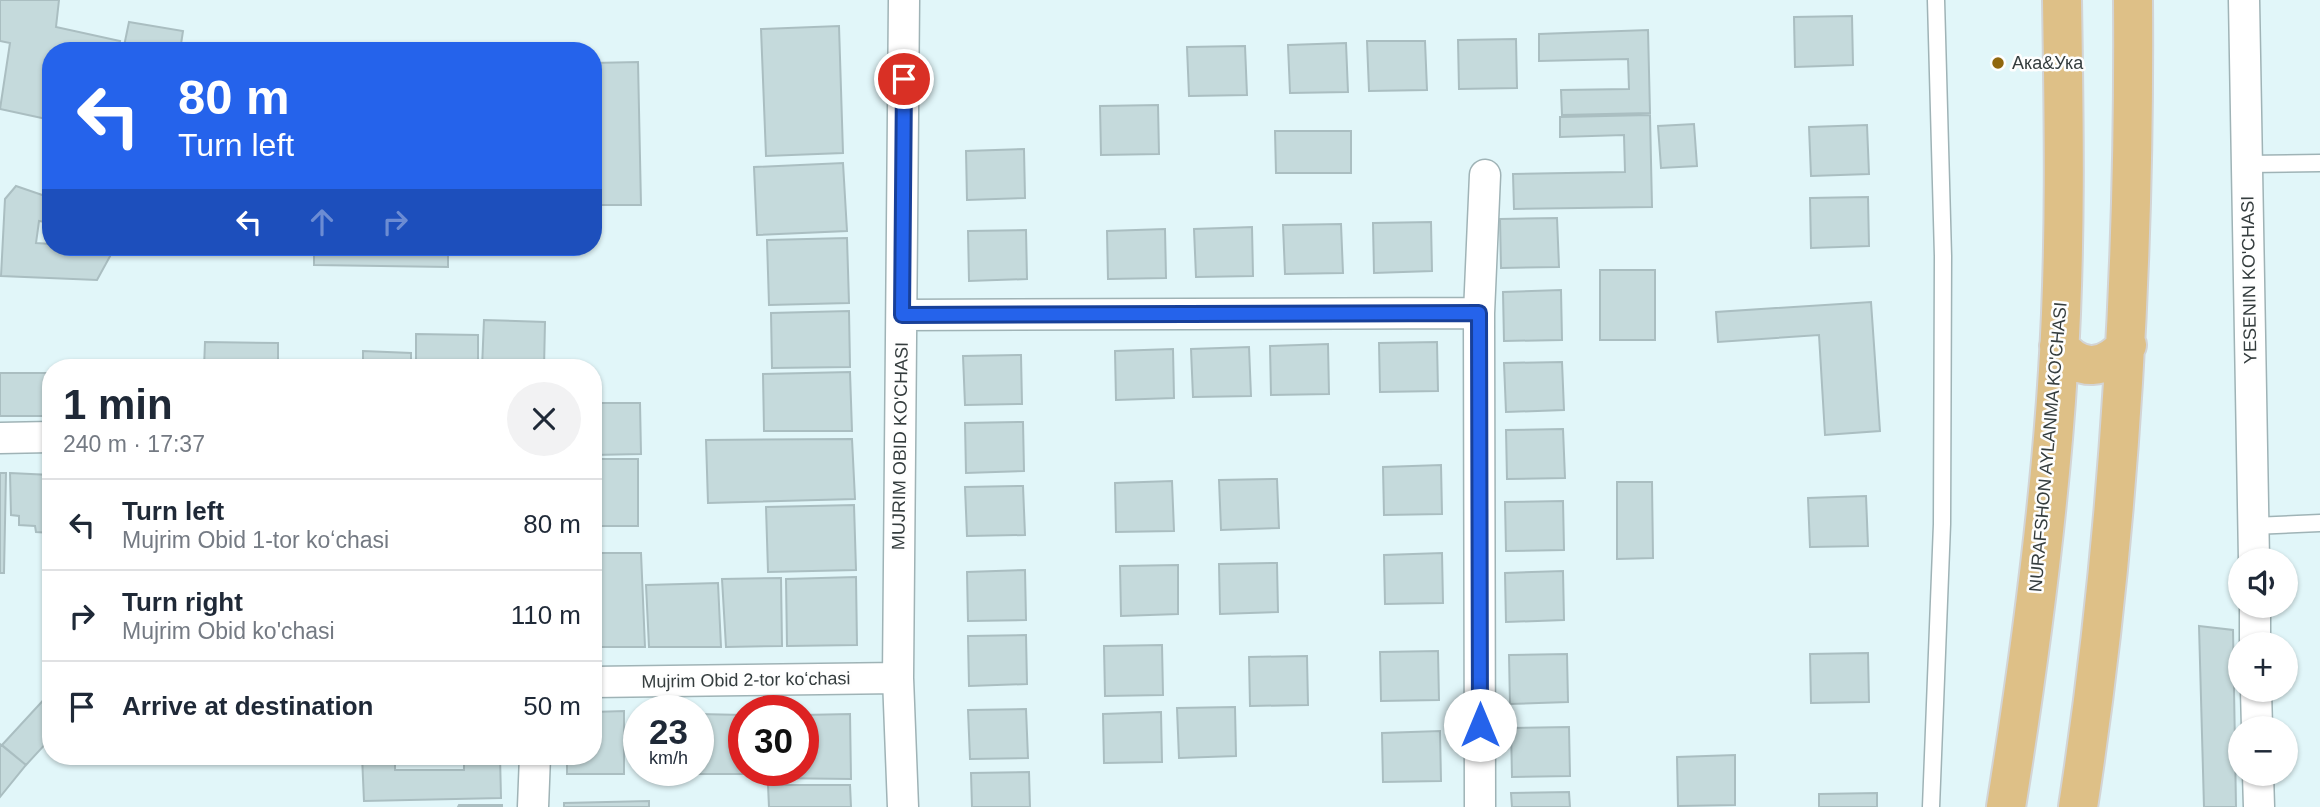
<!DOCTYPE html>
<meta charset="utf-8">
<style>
:root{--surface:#fff;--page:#f2f2f3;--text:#1f2937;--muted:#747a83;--line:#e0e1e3}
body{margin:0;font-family:Helvetica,sans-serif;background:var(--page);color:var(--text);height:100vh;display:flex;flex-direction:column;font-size:26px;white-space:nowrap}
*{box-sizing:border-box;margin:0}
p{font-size:23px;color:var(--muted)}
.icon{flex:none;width:38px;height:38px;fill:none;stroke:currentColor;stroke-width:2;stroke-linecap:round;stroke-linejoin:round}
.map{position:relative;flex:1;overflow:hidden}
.side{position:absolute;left:42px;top:359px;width:560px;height:406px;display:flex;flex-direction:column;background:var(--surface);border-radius:28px;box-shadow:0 2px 5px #0004}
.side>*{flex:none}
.top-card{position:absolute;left:42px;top:42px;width:560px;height:214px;border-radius:28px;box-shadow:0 2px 5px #0004;background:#2563eb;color:#fff;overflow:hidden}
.controls{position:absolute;left:2228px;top:548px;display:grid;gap:14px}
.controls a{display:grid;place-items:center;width:70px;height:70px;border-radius:50%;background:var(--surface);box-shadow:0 2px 5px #0004;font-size:35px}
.speed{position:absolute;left:623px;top:695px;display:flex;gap:14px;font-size:35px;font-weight:700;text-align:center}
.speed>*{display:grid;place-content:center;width:91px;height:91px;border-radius:50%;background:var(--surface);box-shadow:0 2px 5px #0004;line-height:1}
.speed small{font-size:18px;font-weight:400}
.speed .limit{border:10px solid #d22;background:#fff;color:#111}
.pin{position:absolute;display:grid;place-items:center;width:60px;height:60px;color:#fff;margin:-30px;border:4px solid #fff;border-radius:50%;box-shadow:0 2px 7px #0007}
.me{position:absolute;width:77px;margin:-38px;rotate:0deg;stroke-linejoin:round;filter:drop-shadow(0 0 5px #0008)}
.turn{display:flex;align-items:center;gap:24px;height:147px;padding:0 21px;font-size:32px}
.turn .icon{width:91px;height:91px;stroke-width:2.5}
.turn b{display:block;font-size:49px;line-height:60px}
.lanes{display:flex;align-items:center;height:66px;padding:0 21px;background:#0003;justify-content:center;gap:35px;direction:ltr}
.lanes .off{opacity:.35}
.round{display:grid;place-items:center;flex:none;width:74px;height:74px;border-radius:37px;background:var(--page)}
.summary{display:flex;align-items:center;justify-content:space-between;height:119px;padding:0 21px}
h1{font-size:42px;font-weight:700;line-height:52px}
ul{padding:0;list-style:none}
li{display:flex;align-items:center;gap:21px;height:91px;padding:0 21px;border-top:2px solid var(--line)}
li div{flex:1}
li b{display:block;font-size:26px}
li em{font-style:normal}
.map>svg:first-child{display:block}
</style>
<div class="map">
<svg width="2320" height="807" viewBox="0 0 2320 807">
<rect width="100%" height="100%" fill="#e1f6f9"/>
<path fill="#c5dadc" stroke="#aabec1" stroke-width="2" d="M 0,0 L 59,0 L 56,27 L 120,41 L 118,51 L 51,51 L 51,120 L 0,109 L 10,43 L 0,41 Z
M 1852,16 L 1853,65 L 1795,67 L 1794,17 Z
M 129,22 L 183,31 L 180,51 L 123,51 Z
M 839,26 L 843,153 L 766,156 L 761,29 Z
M 1648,30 L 1650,113 L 1562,115 L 1561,90 L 1629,89 L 1628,59 L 1539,61 L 1539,34 Z
M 1516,39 L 1517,88 L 1459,89 L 1458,40 Z
M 1367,41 L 1425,41 L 1427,90 L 1369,91 Z
M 1346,43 L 1348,92 L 1290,93 L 1288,45 Z
M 1245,46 L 1247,95 L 1189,96 L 1187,47 Z
M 638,62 L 641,205 L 593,205 L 593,63 Z
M 1158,105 L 1159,154 L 1101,155 L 1100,106 Z
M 1650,115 L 1652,207 L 1514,209 L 1513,174 L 1625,172 L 1624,135 L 1560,137 L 1560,117 Z
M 1694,124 L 1697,166 L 1661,168 L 1658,126 Z
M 1867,125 L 1869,174 L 1811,176 L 1809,127 Z
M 1275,131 L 1351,131 L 1351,173 L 1276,173 Z
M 1024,149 L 1025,198 L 967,200 L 966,151 Z
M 843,163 L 847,231 L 757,235 L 754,167 Z
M 16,186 L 51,198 L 51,223 L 39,221 L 36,243 L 51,244 L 51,247 L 114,249 L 97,280 L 1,276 L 5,199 Z
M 1868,197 L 1869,246 L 1811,248 L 1810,198 Z
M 1557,218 L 1559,267 L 1501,268 L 1500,219 Z
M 1431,222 L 1432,271 L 1374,273 L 1373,223 Z
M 1341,224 L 1343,273 L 1285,274 L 1283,225 Z
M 1252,227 L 1253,276 L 1196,277 L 1194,229 Z
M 1165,229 L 1166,278 L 1108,279 L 1107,231 Z
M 1026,230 L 1027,279 L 969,281 L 968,231 Z
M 847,238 L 849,303 L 769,305 L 767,240 Z
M 314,247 L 448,247 L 448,267 L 314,265 Z
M 1600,270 L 1655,270 L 1655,340 L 1600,340 Z
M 1561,290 L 1562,340 L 1504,341 L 1503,292 Z
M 1871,302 L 1880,431 L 1825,435 L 1819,335 L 1718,342 L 1716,312 Z
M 849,311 L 850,367 L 772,368 L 771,313 Z
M 484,320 L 545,322 L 544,368 L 482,368 Z
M 416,334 L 478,335 L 478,368 L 416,368 Z
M 205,342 L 278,343 L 278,368 L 204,368 Z
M 1437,342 L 1438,391 L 1380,392 L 1379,343 Z
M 1328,344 L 1329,394 L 1271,395 L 1270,346 Z
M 1249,347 L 1251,396 L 1193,397 L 1191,349 Z
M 1173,349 L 1174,398 L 1116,400 L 1115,351 Z
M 363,351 L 411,353 L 411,368 L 363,368 Z
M 1021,355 L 1022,404 L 965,405 L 963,356 Z
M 1562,362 L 1564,410 L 1506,412 L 1504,363 Z
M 281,363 L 347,364 L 347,368 L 281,368 Z
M 850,372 L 852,431 L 764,431 L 763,374 Z
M 0,373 L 46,373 L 46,416 L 0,416 Z
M 593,403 L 640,403 L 641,454 L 593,455 Z
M 1023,422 L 1024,471 L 966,473 L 965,423 Z
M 1563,429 L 1565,478 L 1507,479 L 1506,430 Z
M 852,439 L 855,499 L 708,503 L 706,440 Z
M 593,459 L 638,459 L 638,526 L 593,526 Z
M 1441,465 L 1442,514 L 1384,515 L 1383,467 Z
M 0,473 L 6,473 L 4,573 L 0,573 Z
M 10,473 L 51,475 L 51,533 L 36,532 L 35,526 L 19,525 L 19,516 L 11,515 Z
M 1277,479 L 1279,528 L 1221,530 L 1219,480 Z
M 1172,481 L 1174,531 L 1116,532 L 1115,483 Z
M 1617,482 L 1652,482 L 1653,558 L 1617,559 Z
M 1023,486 L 1025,535 L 967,536 L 965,487 Z
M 1866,496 L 1868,546 L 1810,547 L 1808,498 Z
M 1563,501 L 1564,550 L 1506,551 L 1505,502 Z
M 854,505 L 856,570 L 768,572 L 766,507 Z
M 593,553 L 641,553 L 645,647 L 593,647 Z
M 1442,553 L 1443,603 L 1385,604 L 1384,555 Z
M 1277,563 L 1278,612 L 1220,614 L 1219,564 Z
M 1178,565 L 1178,614 L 1121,616 L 1120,566 Z
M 1025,570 L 1026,620 L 968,621 L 967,572 Z
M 1563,571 L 1564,620 L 1506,622 L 1505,573 Z
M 856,577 L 857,645 L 787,646 L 786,579 Z
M 781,578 L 782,646 L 726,647 L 722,579 Z
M 718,583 L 721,647 L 649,647 L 646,585 Z
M 2199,626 L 2233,630 L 2236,807 L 2204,807 Z
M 1026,635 L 1027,684 L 969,686 L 968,636 Z
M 1162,645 L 1163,695 L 1105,696 L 1104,646 Z
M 1438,651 L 1439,700 L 1381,701 L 1380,652 Z
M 1868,653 L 1869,702 L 1811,703 L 1810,654 Z
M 1567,654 L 1568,702 L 1510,704 L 1509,655 Z
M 1307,656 L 1308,705 L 1250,706 L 1249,657 Z
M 49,694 L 51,738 L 26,765 L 2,745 Z
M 1235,707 L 1236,756 L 1179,758 L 1177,708 Z
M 1026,709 L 1028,758 L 970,759 L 968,710 Z
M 624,711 L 624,774 L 567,774 L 567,756 L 593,756 L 593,712 Z
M 1161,712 L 1162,762 L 1104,763 L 1103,714 Z
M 698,714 L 744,715 L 744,770 L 764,770 L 764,774 L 692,774 L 692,770 L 698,770 Z
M 850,714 L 851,779 L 770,778 L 770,770 L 803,770 L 803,715 Z
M 1569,727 L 1570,776 L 1512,777 L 1511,728 Z
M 1440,731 L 1441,781 L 1383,782 L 1382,733 Z
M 0,744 L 26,765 L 0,797 Z
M 1735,755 L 1735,805 L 1678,806 L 1677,757 Z
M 362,756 L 395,756 L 395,770 L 464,770 L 464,756 L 500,756 L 501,798 L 364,801 Z
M 1029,772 L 1030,807 L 972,807 L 971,773 Z
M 768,785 L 850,785 L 851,807 L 769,807 Z
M 1569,792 L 1570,807 L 1512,807 L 1511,793 Z
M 1877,793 L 1877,807 L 1819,807 L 1819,794 Z
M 649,801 L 649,807 L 564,807 L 564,803 Z
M 459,805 L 502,805 L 502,807 L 458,807 Z"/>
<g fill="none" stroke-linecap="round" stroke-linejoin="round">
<defs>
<path id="lane" d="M 2248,164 L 2320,163
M 2253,526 L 2320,523
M 1931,807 L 1942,524 L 1943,256 L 1936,0"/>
<path id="street" d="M 2244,0 L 2254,560
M 902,315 L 1479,313
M 0,438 L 51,437
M 2255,606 L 2255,644
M 593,682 L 898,678
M 2256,690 L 2257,728
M 2258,774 L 2259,807
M 533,807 L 535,756
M 903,807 L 898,678 L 904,0
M 1480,807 L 1479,313 L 1485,175"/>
<path id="primary" d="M 2059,346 C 2080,373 2105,370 2127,345
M 2006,807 C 2029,663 2049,517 2058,371 C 2066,247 2064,123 2062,0
M 2078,807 C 2119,540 2135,270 2133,0"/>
</defs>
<use href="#lane" stroke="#9fb3b6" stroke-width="19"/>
<use href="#street" stroke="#9fb3b6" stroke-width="33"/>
<use href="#primary" stroke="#d3d4d5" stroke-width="42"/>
<use href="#lane" stroke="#fff" stroke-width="16"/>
<use href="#street" stroke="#fff" stroke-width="30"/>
<use href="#primary" stroke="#dec087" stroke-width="38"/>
</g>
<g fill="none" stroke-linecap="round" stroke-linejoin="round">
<defs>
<path id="route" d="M 904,79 L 902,315 L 1479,313 L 1480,725"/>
</defs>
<use href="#route" stroke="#184099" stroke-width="18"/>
<use href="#route" stroke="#2563eb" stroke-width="12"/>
</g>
<circle fill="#90670e" stroke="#fefefe" stroke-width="2.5" cx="1998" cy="63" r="7"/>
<g text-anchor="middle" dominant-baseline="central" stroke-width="5" stroke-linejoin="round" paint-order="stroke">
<g font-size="18" fill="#353d3e" stroke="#fefefe" text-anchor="start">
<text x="2012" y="63">Ака&amp;Ука</text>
</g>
<g font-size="18" fill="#353d3e" stroke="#fefefe">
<text transform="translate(2249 280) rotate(-91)">YESENIN KO'CHASI</text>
<text transform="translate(900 446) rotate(-89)">MUJRIM OBID KO'CHASI</text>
<text transform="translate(2048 447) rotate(-85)">NURAFSHON AYLANMA KO'CHASI</text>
<text transform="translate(746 680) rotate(-1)">Mujrim Obid 2-tor koʻchasi</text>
</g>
</g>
</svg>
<div class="controls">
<a><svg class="icon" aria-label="sound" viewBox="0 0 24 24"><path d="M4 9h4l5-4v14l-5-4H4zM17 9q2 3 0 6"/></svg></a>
<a>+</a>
<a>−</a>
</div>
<div class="speed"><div>23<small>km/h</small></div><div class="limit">30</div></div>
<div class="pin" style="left:904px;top:79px;background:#d93025"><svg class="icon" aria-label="arrive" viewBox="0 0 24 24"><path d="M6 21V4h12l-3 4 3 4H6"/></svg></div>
<svg class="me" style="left:1480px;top:725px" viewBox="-20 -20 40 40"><circle r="19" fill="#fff"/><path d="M0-13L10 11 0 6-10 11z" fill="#2563eb"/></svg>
<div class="top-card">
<div class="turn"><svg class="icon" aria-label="left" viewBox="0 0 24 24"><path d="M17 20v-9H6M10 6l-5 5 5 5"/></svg><div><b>80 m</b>Turn left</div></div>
<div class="lanes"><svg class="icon" aria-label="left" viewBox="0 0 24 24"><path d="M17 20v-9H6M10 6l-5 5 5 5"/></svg><svg class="icon off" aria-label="ahead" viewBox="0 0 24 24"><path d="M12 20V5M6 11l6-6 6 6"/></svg><svg class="icon off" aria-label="right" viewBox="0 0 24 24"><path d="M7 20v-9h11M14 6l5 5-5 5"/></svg></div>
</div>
<section class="side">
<div class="summary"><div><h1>1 min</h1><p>240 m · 17:37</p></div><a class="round"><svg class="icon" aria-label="close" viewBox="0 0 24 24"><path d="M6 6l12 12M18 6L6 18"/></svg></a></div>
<ul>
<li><svg class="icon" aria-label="left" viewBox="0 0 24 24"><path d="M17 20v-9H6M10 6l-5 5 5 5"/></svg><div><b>Turn left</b><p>Mujrim Obid 1-tor koʻchasi</p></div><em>80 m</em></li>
<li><svg class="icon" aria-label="right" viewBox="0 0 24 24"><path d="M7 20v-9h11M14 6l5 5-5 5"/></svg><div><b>Turn right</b><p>Mujrim Obid ko'chasi</p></div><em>110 m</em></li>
<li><svg class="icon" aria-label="arrive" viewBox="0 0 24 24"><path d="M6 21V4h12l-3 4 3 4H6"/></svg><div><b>Arrive at destination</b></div><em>50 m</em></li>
</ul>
</section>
</div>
